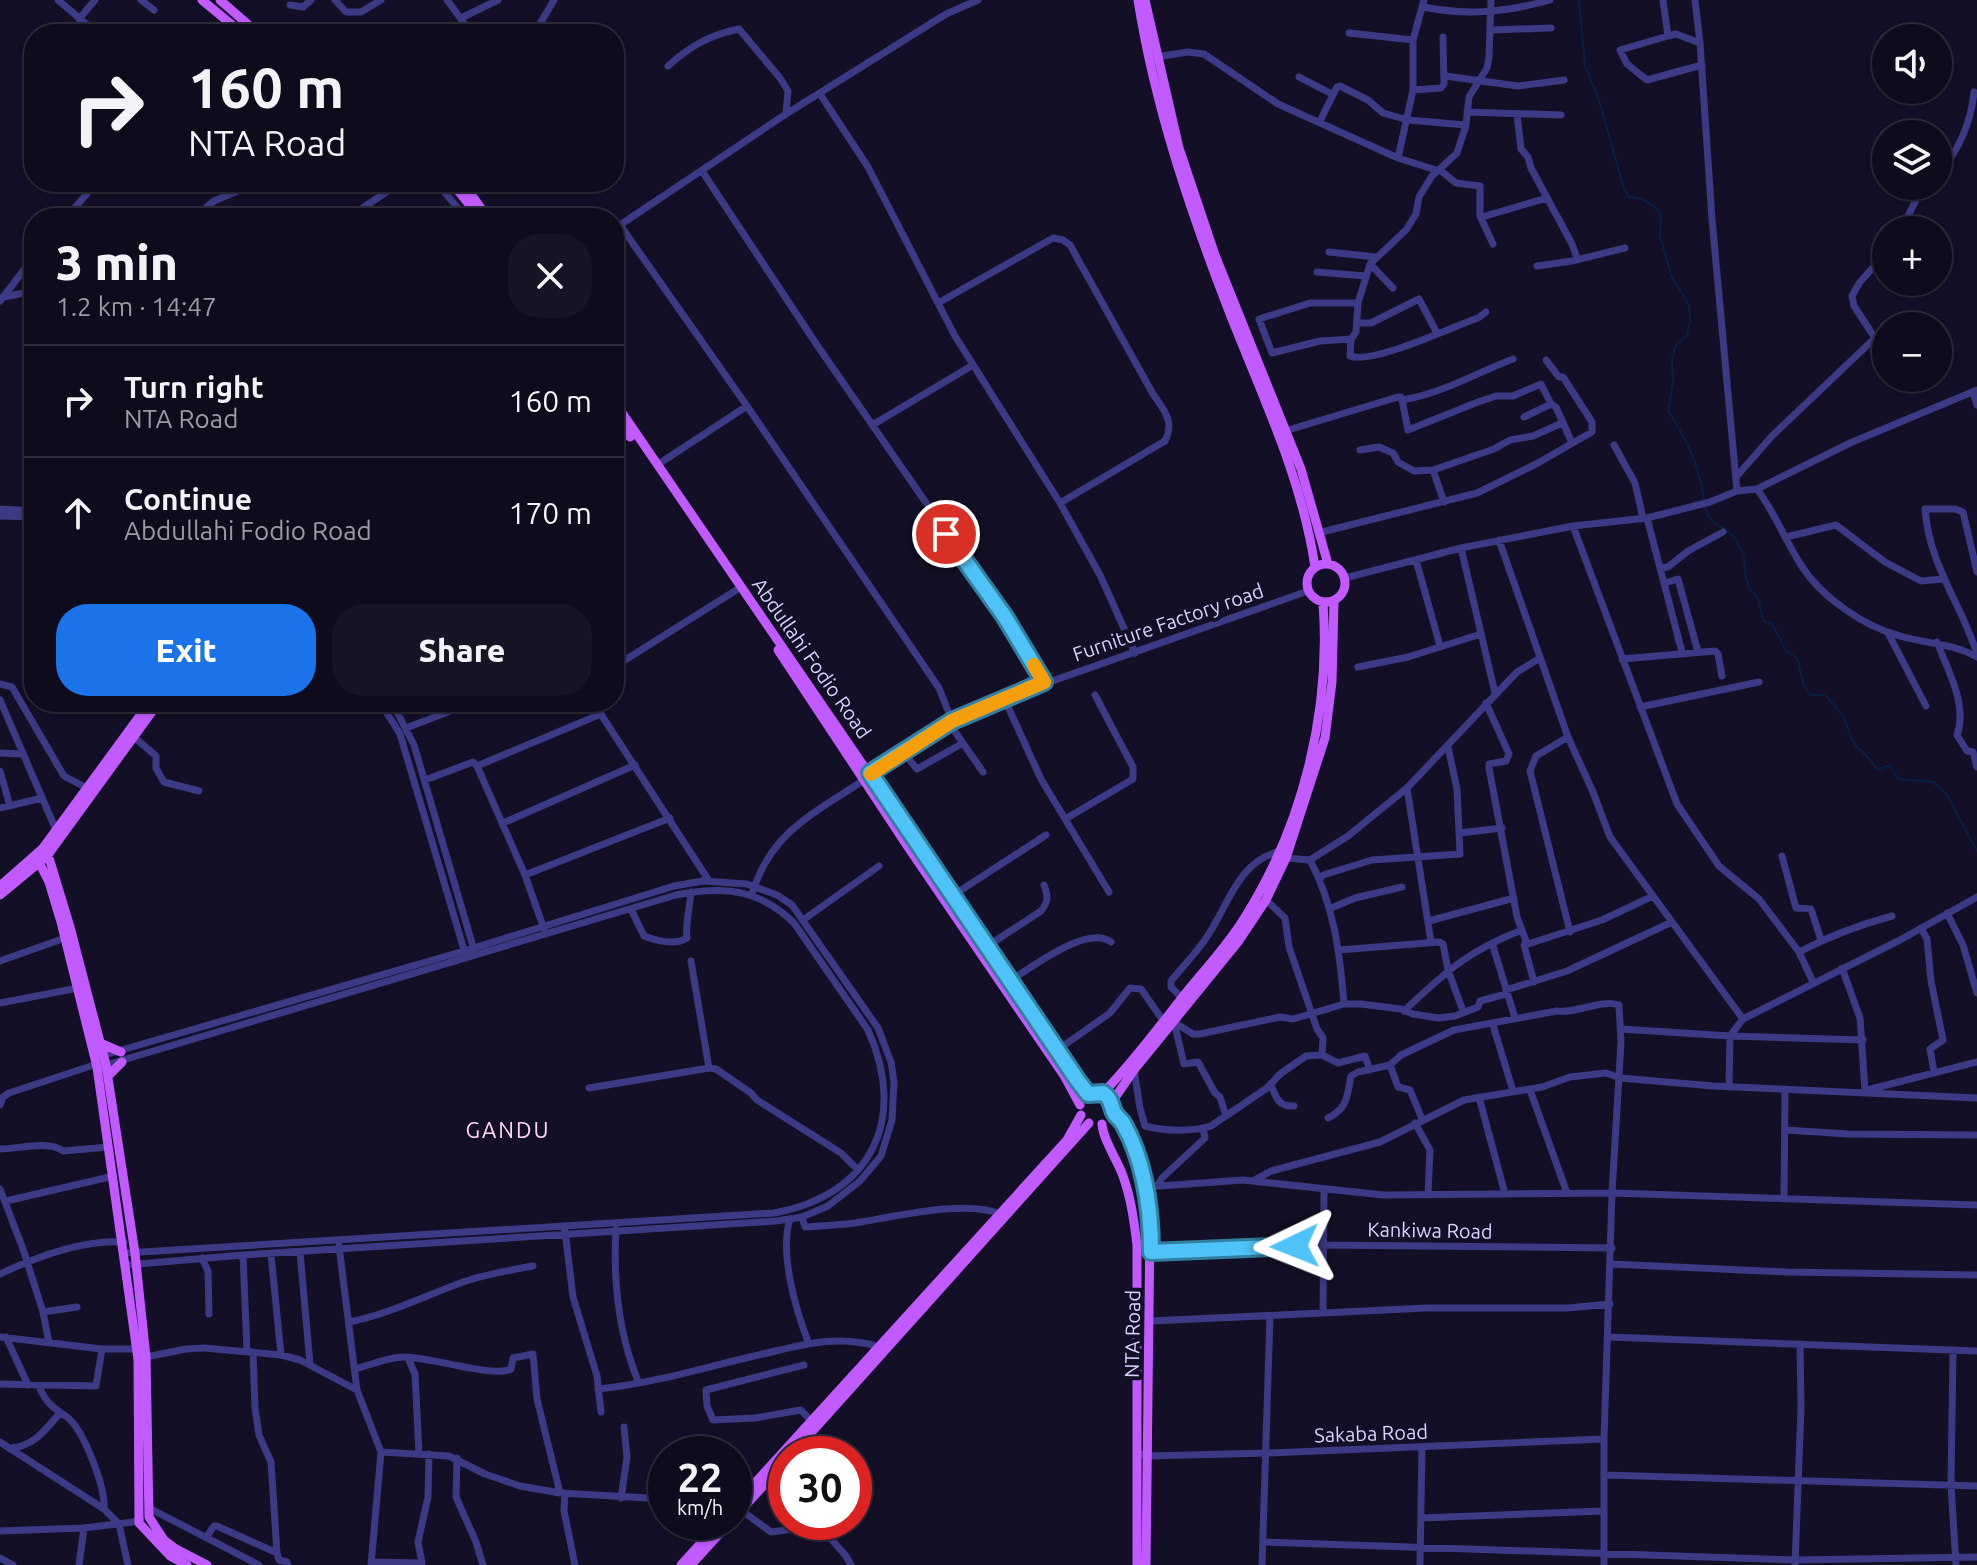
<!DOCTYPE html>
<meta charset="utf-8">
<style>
:root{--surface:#0e0b1c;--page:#171425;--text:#f1f3f6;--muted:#9b9ba3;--line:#2e2b3b;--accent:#1a73e8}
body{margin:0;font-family:Ubuntu,sans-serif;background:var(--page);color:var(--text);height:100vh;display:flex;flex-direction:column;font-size:30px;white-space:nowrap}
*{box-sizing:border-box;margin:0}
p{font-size:26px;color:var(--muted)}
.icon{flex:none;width:44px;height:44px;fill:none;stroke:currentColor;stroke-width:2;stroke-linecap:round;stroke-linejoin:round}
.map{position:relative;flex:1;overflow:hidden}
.sheet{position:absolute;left:24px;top:208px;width:600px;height:504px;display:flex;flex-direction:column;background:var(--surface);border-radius:32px;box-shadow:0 2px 6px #0004,0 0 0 2px var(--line)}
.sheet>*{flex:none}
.banner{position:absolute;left:24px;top:24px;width:600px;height:168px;border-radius:32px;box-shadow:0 2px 6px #0004,0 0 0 2px var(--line);background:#0e0b1c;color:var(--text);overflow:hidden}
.controls{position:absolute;left:1872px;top:24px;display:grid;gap:16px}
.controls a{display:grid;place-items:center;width:80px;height:80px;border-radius:50%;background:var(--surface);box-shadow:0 2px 6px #0004,0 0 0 2px var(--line);font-size:40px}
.speed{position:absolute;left:648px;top:1436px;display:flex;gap:16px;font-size:40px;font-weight:700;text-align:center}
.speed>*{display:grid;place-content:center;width:104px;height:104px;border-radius:50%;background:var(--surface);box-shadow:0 2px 6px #0004,0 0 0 2px var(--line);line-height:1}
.speed small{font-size:20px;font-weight:400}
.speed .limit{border:12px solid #d22;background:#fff;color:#111}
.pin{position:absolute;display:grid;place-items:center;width:68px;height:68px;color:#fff;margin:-34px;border:4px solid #fff;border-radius:50%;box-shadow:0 2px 8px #0007}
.me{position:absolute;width:88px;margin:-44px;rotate:268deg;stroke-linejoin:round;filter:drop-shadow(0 0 6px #0008)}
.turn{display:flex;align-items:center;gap:28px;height:168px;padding:0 32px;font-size:36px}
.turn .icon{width:104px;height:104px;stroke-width:2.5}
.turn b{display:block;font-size:56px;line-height:68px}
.round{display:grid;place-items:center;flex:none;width:84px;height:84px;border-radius:32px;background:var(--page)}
.overview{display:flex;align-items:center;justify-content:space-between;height:136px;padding:0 32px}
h1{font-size:48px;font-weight:800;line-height:60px}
.button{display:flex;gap:16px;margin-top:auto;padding:16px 32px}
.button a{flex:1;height:92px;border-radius:32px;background:var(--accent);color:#fff;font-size:32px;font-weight:800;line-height:92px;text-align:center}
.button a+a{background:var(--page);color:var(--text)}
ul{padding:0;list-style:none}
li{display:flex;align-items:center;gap:24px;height:112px;padding:0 32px;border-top:2px solid var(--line)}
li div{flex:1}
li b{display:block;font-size:30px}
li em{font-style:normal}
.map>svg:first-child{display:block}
</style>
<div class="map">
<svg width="1977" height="1565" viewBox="0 0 1977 1565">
<rect width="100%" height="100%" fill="#130f26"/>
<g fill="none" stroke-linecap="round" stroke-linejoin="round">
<path stroke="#0a1f44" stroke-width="2" d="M 1579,0 L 1585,65 L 1599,100 L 1624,189 L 1629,197 C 1643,198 1652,203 1661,214 L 1660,235 L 1671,276 L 1689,305 L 1690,322 L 1687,335 L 1676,345 L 1672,359 L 1673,383 L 1668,411 C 1686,437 1701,470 1704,501
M 1705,507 C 1712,529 1724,524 1735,539 C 1750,559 1741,570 1749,587 C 1753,597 1752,588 1757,597 C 1761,604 1760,614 1764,621 L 1772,624 L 1786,651 L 1797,658 L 1804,686 L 1810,695 L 1825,695 C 1832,703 1841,711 1845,721 C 1849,730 1850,738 1856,746 C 1863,754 1871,758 1877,770 L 1889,765 L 1899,779 L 1933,782 L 1947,795 L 1977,851"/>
<path stroke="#3d3a85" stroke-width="7" d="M 58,0 L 98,34
M 141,0 L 154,10
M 335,0 L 346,12 L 361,12 L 381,0
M 447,0 L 472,34
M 1663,0 L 1668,36 L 1676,34 L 1700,43 L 1712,219 L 1737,491
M 1695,0 L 1700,43
M 290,5 L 303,7 L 311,0
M 1424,7 C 1467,16 1507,12 1550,0
M 461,18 L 498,0
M 79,19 L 95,0
M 1491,30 L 1551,28
M 1349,33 L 1413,40
M 219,34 L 228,23
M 534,34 L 554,0
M 1668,36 L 1620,50 L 1627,64 L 1647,80 L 1702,65
M 1156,57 L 1188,52 L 1204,54 L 1278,104 L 1398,158 L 1436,170
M 668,66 C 690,46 710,35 739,29 L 780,78 L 788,91 L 786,114
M 1445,76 L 1518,86 L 1564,80
M 1299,77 L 1332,94
M 1413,90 L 1441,88 L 1444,84 L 1443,37
M 820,94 L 868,167 L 955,336 L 1060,503 L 1100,575 L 1135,653
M 1467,112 L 1561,115
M 1517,114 L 1521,149 L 1528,157 L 1531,168 L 1572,244 L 1577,258
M 1320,121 L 1337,87 L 1340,86 L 1368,100 L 1383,113 L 1408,120 L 1466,125
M 1398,158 L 1413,90 L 1413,40 L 1424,0
M 1440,170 L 1456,183 L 1480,186 L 1480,216 L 1493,244
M 702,171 L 817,345 L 1005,617 L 1044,682
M 1938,172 C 1960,152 1971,120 1974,92
M 436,182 L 461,212 L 462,218
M 469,191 L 481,182
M 547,210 L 549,218
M 1482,217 L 1547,198
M 66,218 L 97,182
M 193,218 L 214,201 L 259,182
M 348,218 L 401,182
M 620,225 L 747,406 L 939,688 L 952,721
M 614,229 L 786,114 L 946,14 L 978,0
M 1901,230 L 1923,186
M 1329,252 L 1376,257
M 1370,264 L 1393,288
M 1537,266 L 1572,261 L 1625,248
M 1317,272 L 1366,276
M 4,297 L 34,291
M 0,301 L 34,257
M 938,303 L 1053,238 L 1063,240 L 1070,245 L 1153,394 C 1164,410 1175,422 1165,441 L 1060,503
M 1486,312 L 1478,318 C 1451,327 1372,365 1350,356 L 1351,339 L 1356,332 L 1358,303 L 1370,264 L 1406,230 L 1416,214 L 1419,197 L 1432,176 L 1457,153 L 1466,125 L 1469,97 L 1487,68 L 1489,57 L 1491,0
M 1357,323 L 1371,323 L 1419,299 L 1437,333
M 1351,339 L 1320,341 L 1272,353 L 1259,319 L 1310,303 L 1358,303
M 1973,392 L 1977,405
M 1402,400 L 1408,430 L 1478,402 L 1496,396 L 1513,396 L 1541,384 L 1551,404 L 1556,407 L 1572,443
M 1524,417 L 1551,404
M 874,424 L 973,365
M 1285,431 L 1398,397 L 1401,397 L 1402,400 C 1441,394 1476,373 1513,359
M 1614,445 L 1635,483 L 1643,518
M 1360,450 L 1379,447 L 1393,453 L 1398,462 L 1414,471 L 1433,470 L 1494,449 L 1510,440 L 1533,436 L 1562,423
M 657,465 L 747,406
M 1433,470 L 1444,502
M 1736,477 L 1772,436 L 1875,338 L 1854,306 L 1852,296 L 1860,282 L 1886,253
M 1757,489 C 1775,513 1785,540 1801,565 C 1821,597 1863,626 1900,636 C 1927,644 1952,643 1977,657
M 0,509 L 34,511
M 0,516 L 34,517
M 1647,518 L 1682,652
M 1573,526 L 1677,804 L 1719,866 L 1759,899 L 1799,952 L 1813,982
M 1318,533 L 1477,493 L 1536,464 L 1592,432 L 1592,422 L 1563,377 L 1559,377 L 1546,360
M 1786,537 L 1836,525 L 1885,562 L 1921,581 L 1943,579
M 1499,540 L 1568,737 L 1593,792 L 1610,837 L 1743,1019
M 1461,548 L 1495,693
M 1416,560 L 1440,646
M 1661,568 L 1668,567 L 1688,551 L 1723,532
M 1977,572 L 1963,512 L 1955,509 L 1925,509 C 1929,565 1961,603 1977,654
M 1345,578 L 1461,548 L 1573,526 L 1647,518 L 1710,502 L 1737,491 L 1757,489 L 1850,443 L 1977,390
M 1665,583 L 1678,579 L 1698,652
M 1888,633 L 1926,706
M 1937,642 C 1948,671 1968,705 1957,735 L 1967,751 L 1973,752 L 1977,767
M 1622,659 L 1715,651 L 1718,654 L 1722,676
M 614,667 L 738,589
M 1358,667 L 1408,657 L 1481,634
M 0,684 L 12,687 L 64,776 L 87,788
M 1004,698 L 1041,779 L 1109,892
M 0,700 L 56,830
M 380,702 L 400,734 L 465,953
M 392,702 L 414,745 L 474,950
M 593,702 L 709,881
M 1486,703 L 1509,754 L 1506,761 L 1489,764 L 1489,768 L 1517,917 L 1526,941 L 1524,945 L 1534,982
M 1640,707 L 1759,682
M 949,723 L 983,772
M 406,728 L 474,702
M 134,737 L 156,756 L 156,768 L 164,782 L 199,791
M 1568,737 L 1536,756 L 1530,771 L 1570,932
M 903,752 L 917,769 L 963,743
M 0,753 L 22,754
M 477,766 L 601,714
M 0,771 L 10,806
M 870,773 L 952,721 L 1004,698 L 1308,591
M 425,780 L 473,762 L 477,766 L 525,875 L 544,929
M 1407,788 L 1431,942
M 0,808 L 42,798
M 1067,818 L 1133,779 L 1133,767 L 1095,695
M 503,823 L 635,765
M 1460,833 L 1502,828
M 1782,856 L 1796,908 L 1811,909 L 1821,940
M 1286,858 L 1310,860 L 1348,836 L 1407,788 L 1517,672 L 1540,658
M 1310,860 C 1334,905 1340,954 1344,1004
M 525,875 L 670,818
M 1320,879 L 1323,875 L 1372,860 L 1460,854 L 1457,789 L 1448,747
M 753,891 C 772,831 815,813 864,780
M 952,896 L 1046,835
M 1266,900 L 1285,918 L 1289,947 L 1317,1029 L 1323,1038 L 1322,1055
M 631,909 L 644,936 C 657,941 674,946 687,938 C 685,924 690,907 691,892
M 1329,909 L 1355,898 L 1402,887
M 1947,913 L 1963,945 L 1977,993
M 803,920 L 879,866
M 1429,921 L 1514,898
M 1921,928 L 1927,939 L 1931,981 L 1943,1040 L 1930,1049 L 1934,1072
M 1492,943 L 1515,1018
M 1525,945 L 1602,920 L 1653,896
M 986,947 L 1041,911 C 1049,901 1048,896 1044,885
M 1339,950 L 1439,942 L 1443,944 L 1448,970 L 1463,1011
M 1799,952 C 1829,936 1859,925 1892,916
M 0,961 L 65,938
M 691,961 L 709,1068
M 1842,968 L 1860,1018 L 1865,1091
M 1009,981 C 1032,968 1087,924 1111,942
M 1182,998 L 1171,987 L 1171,981 C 1184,965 1200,949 1210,932 C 1230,900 1240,860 1281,851
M 0,1003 L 78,988
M 1404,1011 C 1444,973 1469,950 1522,930
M 1174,1022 L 1193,1034 L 1200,1034 L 1280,1017 L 1293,1019 L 1344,1004 L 1361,1004 L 1401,1009 L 1413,1014 L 1438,1018 L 1455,1016 L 1478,1007 L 1480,1001 L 1506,994 L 1506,990 L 1567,971 L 1672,922
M 1174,1022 L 1184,1064 L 1198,1062 L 1215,1093 L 1220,1097 L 1226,1116
M 1493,1025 L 1513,1091
M 1621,1029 L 1730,1036 L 1743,1019 L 1900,940 L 1977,897
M 1056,1051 L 1110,1013 L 1130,988 L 1141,989 L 1164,1022
M 101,1056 L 464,951 L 674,886 L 703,881 L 747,884 L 777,895 L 792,905 L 878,1028 L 891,1062 L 894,1082 L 892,1120 L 881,1156 L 860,1181 L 828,1206 L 802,1217 L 776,1221 L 243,1255 L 127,1265
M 1390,1065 L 1398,1087 L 1410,1090 L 1422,1119
M 103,1066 L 676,895 C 722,886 759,888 794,923 L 868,1030 C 908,1119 872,1195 774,1213 L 125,1253
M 1134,1070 L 1140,1108 L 1145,1126 C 1164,1131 1192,1132 1211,1126 L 1267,1088 L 1280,1074 L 1306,1056 L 1322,1055 L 1338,1063 L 1365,1056 L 1370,1070
M 1271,1085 C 1276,1098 1279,1107 1294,1106
M 1729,1087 L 1730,1036 L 1863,1040
M 589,1088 L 709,1068 L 716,1069 L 751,1093 L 757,1100 L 841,1153 L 858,1170
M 1871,1089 L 1977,1062
M 1530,1090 L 1567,1193
M 1479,1097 L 1505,1194
M 0,1105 L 3,1097 L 9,1093 L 97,1064
M 1328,1118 C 1348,1108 1347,1096 1351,1076 L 1358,1072 L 1390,1065 L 1401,1055 L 1454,1030 L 1557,1011 C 1577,1014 1599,999 1619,1005 L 1621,1042 L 1612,1193 L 1604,1439 L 1604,1565
M 1415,1123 L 1430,1150 L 1428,1195
M 1786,1130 L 1848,1134 L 1977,1135
M 0,1149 C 19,1149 48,1140 63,1151 L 109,1147
M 1256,1179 L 1271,1171 L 1380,1142 L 1464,1100 L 1542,1087 L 1570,1077 L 1606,1073 L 1620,1078 L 1713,1086 L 1977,1098
M 1158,1185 L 1162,1178 L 1205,1138 L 1203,1128
M 1146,1187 L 1243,1180 L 1383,1195 L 1612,1193 L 1977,1205
M 0,1189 L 23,1249 L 43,1312 L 49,1343
M 1784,1198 L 1785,1089
M 6,1201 L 114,1176
M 802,1217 L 805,1227 C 821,1226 839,1225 855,1223 C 894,1217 966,1199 1000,1214
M 790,1219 C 779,1253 796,1311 809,1344
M 616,1229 C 613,1281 618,1332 638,1381
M 565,1231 L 573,1297 L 597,1376 L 601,1412
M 339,1246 L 357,1390 L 381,1452 L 371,1565
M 300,1252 L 310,1364
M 1151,1252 L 1323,1245 L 1612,1248
M 271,1254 L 281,1355
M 243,1255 L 247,1351
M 202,1258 L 208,1271 L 209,1314
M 1611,1264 L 1787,1272 L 1977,1275
M 0,1274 C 36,1257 82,1239 124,1242
M 43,1312 L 77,1307
M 1323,1313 L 1426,1308 L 1568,1308 L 1610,1304
M 1151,1321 L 1323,1313 L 1324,1191
M 349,1322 C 390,1314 426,1295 466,1281 C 488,1274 510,1270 533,1266
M 0,1337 L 102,1349 L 137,1349
M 6,1337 L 28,1385
M 1609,1337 L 1977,1351
M 1953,1350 L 1951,1485 L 1956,1565
M 253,1352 L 255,1408 L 259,1435 L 271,1462 L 277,1553 L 279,1560 L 287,1562 L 288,1565
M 146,1357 L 186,1349 L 204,1348 L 281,1355 L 300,1360 L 357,1390
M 408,1358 L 415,1374 L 419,1453
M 804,1365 L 706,1390 L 707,1406 L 713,1420 L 755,1418 L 801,1410 L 812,1422
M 355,1369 C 371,1365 388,1357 404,1357 C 432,1357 493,1378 511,1369 L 513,1358 L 533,1354 L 537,1399 L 560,1493
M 0,1384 L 96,1386 L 102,1349
M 39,1386 C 46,1404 53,1407 67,1417 C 84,1430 106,1489 104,1509
M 598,1389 C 650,1384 703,1368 754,1356 C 799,1346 834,1333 880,1347
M 0,1442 L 104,1509 L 119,1524 L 128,1565
M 12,1448 C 35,1445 44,1431 59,1414
M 381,1452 L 449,1456 L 485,1474 L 520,1486 L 560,1493 L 666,1499
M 1139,1454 L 1148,1456 L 1268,1453 L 1604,1439
M 457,1458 L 456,1497 L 476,1542 L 483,1565
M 1605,1475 L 1977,1486
M 565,1493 L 564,1511 L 575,1565
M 621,1498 L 627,1457 L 624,1427
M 149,1508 L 259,1565
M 741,1510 L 771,1532 L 794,1529 L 824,1531 L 846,1556 L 851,1565
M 1421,1518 L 1603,1511
M 0,1531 L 84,1528 L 141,1521
M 207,1536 L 214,1526 L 217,1526 L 277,1553
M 1263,1542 L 1796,1560 L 1977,1557
M 0,1558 L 13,1565
M 371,1562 L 422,1563 L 418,1542 L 428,1497 L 429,1454
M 79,1565 L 84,1528
M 1262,1565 L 1270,1316
M 1420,1565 L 1422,1447
M 1795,1565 L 1801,1408 L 1800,1344"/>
<path stroke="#c25bff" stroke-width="9" d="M 202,0 L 243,34
M 220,0 L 259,34
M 1138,0 C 1155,108 1191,213 1230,314 C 1263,398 1302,478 1315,567
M 1145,0 L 1179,148 L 1215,255 L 1301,469 L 1328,564
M 451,182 L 480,218
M 462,182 L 488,218
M 614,401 L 1088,1094
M 614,413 L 630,437
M1307 583a19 19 0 1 1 38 0a19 19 0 1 1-38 0Z
M 778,650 L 908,847 L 1065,1077 L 1080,1105
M 43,848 L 50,861 L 70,927 L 106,1065 L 135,1253 L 146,1357 L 149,1517 L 164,1540 L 176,1549 L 207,1565
M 36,856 L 49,882 L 61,922 L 97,1067 L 138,1359 L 139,1523 L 170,1556 L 187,1565
M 0,886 L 43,848 L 150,702
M 0,895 L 47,856 L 159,702
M 100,1043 L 121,1052
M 108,1076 L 122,1062
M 1103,1093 C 1132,1063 1156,1031 1181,999 C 1202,972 1227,947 1245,917 C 1303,825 1331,711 1323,603
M 1112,1102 L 1134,1070 L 1238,942 L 1266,900 L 1286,858 L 1325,738 L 1332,682 L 1334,602
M 1113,1112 C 1139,1139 1146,1188 1150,1223 L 1146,1565
M 1102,1124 C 1103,1140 1117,1159 1123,1176 C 1131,1198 1134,1221 1137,1245 L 1137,1565
M 792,1454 L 1089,1123
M 734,1506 L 1067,1140 L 1081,1115
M 734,1518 L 786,1461
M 681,1565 L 720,1522
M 691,1565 L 730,1522"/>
</g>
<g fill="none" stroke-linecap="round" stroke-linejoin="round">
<defs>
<path id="route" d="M 946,534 L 1005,617 L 1044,682 L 952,721 L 870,773 L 1078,1081 L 1088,1094 L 1103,1093 C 1113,1100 1110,1106 1115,1114 C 1117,1117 1121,1120 1123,1123 C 1145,1162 1151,1208 1151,1252 L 1295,1246"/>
</defs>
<use href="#route" stroke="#337fa1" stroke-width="20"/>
<use href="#route" stroke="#4fc3f7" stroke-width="14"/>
<path stroke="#f59e0b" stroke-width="14" d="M 871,774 L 952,721 L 1044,682 L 1034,665"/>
</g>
<g text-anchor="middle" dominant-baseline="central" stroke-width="8" stroke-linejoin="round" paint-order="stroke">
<g font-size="20" fill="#d9d4ff" stroke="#130f26">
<text transform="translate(1168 622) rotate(-19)">Furniture Factory road</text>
<text transform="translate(812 658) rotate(55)">Abdullahi Fodio Road</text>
<text transform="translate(1430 1230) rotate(1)">Kankiwa Road</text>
<text transform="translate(1132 1334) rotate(-89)">NTA Road</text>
<text transform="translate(1371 1433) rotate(-2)">Sakaba Road</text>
</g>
<g font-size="22" letter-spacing="2" fill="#ffd6f0" stroke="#130f26">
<text x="508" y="1129">GANDU</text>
</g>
</g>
</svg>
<div class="controls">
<a><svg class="icon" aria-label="sound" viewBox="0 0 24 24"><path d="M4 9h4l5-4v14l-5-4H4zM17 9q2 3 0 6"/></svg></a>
<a><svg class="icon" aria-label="layers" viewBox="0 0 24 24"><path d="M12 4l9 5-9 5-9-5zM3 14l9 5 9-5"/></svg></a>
<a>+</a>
<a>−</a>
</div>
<div class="speed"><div>22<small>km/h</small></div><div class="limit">30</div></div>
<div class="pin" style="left:946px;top:534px;background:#d93025"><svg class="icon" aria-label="arrive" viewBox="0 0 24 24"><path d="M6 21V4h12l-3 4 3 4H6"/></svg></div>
<svg class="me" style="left:1295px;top:1246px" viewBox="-20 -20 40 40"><path d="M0-17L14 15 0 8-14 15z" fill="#4fc3f7" stroke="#fff" stroke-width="4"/></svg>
<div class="banner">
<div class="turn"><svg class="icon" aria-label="right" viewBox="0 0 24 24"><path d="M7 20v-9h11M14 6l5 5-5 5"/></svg><div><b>160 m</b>NTA Road</div></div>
</div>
<section class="sheet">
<div class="overview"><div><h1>3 min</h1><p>1.2 km · 14:47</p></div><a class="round"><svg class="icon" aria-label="close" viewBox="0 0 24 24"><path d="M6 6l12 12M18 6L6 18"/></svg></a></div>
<ul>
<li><svg class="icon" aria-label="right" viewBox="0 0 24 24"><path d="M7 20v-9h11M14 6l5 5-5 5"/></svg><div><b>Turn right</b><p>NTA Road</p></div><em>160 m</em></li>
<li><svg class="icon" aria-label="ahead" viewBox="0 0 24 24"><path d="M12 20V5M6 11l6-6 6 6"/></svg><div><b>Continue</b><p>Abdullahi Fodio Road</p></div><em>170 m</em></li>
</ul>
<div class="button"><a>Exit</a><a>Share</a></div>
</section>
</div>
